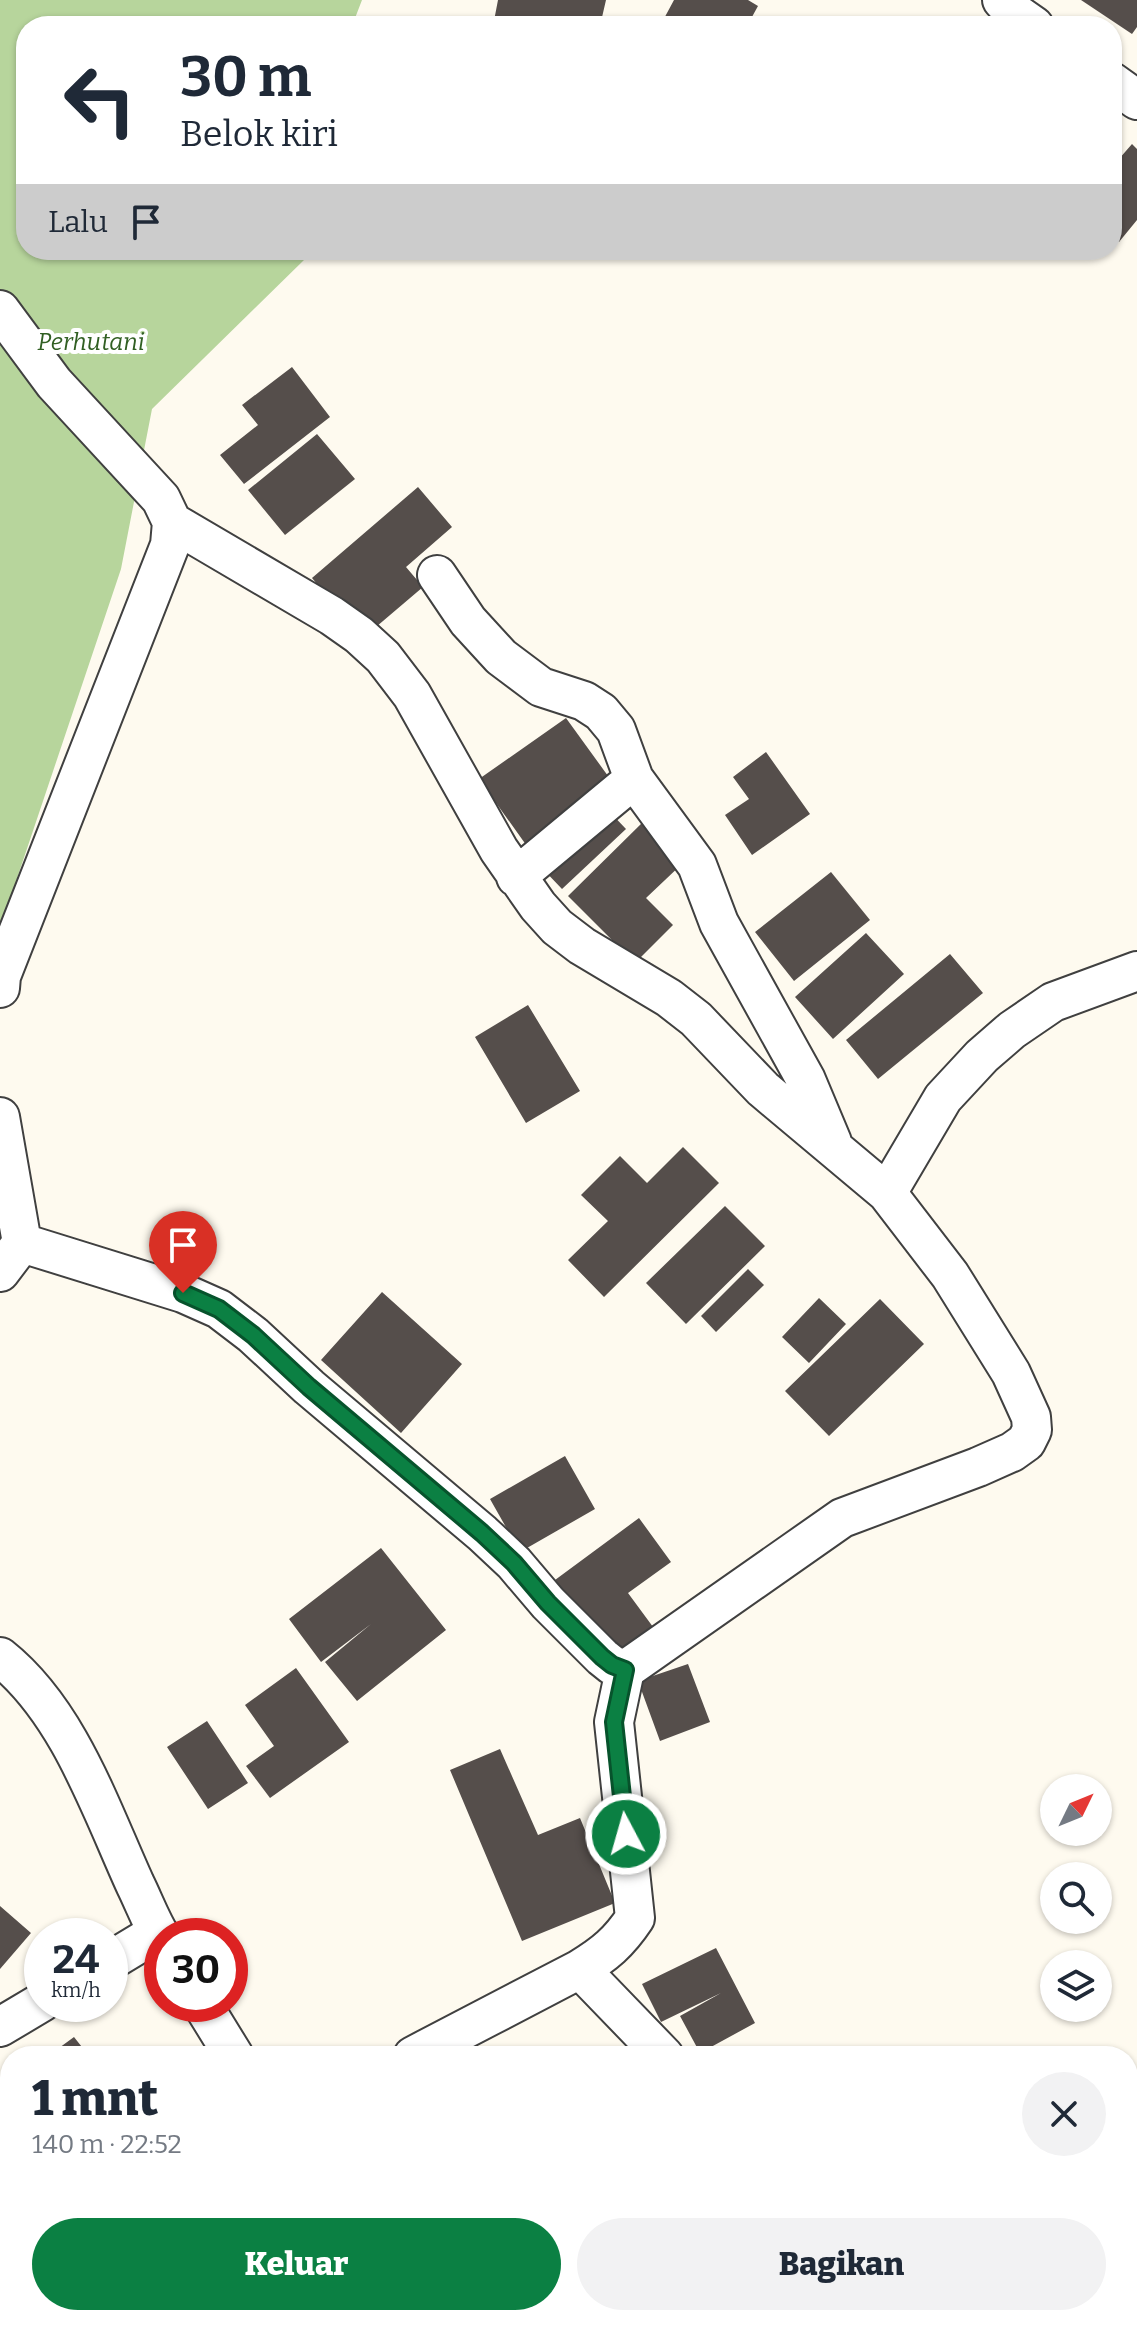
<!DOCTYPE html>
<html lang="id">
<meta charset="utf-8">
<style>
:root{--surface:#fff;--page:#f2f2f3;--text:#1f2937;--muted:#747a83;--accent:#0b8043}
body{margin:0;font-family:Bitter,serif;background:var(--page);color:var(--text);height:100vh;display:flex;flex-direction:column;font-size:30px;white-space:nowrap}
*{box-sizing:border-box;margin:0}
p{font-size:26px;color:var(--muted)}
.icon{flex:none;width:44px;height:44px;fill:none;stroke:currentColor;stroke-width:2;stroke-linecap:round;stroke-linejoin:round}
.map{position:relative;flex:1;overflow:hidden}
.sheet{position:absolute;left:0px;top:2046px;width:1138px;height:280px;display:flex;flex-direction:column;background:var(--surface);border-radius:32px 32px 0 0;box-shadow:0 2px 6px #0004}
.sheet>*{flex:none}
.top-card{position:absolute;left:16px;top:16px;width:1106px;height:244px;border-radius:32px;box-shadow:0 2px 6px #0004;background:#fff;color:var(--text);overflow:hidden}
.needle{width:52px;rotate:47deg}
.controls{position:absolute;left:1040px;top:1774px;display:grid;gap:16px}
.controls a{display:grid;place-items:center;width:72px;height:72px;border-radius:50%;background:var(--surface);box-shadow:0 2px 6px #0004;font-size:40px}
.speed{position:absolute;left:24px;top:1918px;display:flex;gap:16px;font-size:40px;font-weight:700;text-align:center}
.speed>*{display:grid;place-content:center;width:104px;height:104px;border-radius:50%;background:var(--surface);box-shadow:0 2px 6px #0004;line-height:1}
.speed small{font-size:20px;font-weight:400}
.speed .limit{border:12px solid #d22;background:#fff;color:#111}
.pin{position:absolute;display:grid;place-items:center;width:68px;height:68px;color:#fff;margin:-82px -34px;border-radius:50% 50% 50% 0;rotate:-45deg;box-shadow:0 0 8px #0007}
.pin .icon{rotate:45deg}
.me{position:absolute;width:88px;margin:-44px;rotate:354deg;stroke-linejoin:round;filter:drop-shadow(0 0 6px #0008)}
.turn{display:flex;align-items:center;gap:28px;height:168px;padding:0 32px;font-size:36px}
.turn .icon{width:104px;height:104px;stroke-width:2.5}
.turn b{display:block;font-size:56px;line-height:68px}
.then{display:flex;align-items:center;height:76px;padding:0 32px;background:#0003;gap:16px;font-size:30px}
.round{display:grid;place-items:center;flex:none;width:84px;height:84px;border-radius:42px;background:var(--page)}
.overview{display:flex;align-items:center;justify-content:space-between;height:136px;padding:0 32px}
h1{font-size:48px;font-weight:800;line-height:60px}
.button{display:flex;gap:16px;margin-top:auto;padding:16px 32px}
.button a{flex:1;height:92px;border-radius:48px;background:var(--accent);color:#fff;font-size:32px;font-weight:800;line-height:92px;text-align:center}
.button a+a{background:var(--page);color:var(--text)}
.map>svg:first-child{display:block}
</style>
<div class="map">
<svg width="1137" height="2326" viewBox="0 0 1137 2326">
<rect width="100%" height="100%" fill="#fefaef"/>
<path fill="#b7d59c" d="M 0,0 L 362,0 L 352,26 L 26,26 L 26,250 L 305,250 L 304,260 L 152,409 L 121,569 L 0,929 Z"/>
<path fill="#554e4b" d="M 498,0 L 606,0 L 600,26 L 493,26 Z
M 674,0 L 748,0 L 758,6 L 747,26 L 660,26 Z
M 1081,0 L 1137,0 L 1137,27 L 1132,34 Z
M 1132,144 L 1137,149 L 1137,220 L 1119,242 L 1112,237 L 1112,167 Z
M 292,367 L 330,417 L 244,484 L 220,455 L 258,425 L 242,405 Z
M 317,434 L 355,479 L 285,535 L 248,490 Z
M 418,487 L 452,527 L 406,567 L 423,587 L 363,638 L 312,578 Z
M 566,718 L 616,787 L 529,849 L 479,779 Z
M 766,752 L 810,814 L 752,855 L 725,815 L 749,799 L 733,777 Z
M 605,807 L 626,829 L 562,889 L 541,867 Z
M 644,821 L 684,862 L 646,898 L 673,925 L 635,963 L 568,896 Z
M 831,872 L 870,920 L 794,981 L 755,932 Z
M 866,933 L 904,974 L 833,1039 L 795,997 Z
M 950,954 L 983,993 L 878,1079 L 846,1040 Z
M 528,1005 L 580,1091 L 526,1123 L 475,1037 Z
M 683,1147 L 719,1183 L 604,1297 L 568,1260 L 608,1221 L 581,1195 L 620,1156 L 647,1183 Z
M 725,1206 L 765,1246 L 686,1324 L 646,1283 Z
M 748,1269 L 764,1285 L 716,1332 L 701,1316 Z
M 382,1292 L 462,1364 L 401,1433 L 321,1360 Z
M 819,1298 L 846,1324 L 809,1363 L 782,1337 Z
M 880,1299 L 924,1344 L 829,1436 L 785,1391 Z
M 565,1456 L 595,1509 L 520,1552 L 490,1499 Z
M 639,1518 L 671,1562 L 628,1593 L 656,1631 L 615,1661 L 555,1580 Z
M 381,1548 L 446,1630 L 357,1701 L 325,1662 L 371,1624 L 321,1662 L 289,1619 Z
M 688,1664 L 710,1722 L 660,1741 L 638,1681 Z
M 296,1668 L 349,1742 L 270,1798 L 246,1766 L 274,1746 L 245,1705 Z
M 207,1721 L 248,1783 L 208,1809 L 167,1747 Z
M 500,1749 L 538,1835 L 580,1818 L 615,1903 L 522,1941 L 450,1770 Z
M 0,1906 L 31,1933 L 0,1969 Z
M 716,1948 L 755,2023 L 700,2053 L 680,2016 L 721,1993 L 661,2022 L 642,1984 Z
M 74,2037 L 89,2056 L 48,2056 Z
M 165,2316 L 221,2316 L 231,2326 L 154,2326 Z
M 812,2316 L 880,2316 L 870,2326 L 810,2326 L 806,2322 Z
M 882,2316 L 957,2316 L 962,2321 L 957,2326 L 873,2326 Z"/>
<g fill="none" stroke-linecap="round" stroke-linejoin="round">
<defs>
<path id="street" d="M 1002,0 L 1011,10 L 1034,26
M 1112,82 L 1137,100
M 0,310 L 54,383 L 161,499 L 172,522 L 170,545 L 1,976 L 0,988
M 437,575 L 468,621 L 501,657 L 541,687 L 584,701 L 601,712 L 616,730 L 634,779
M 516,877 L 634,779 L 697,865 L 719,923 L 806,1080 L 832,1142
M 0,1117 L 22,1243 L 0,1272
M 887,1193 L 943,1098 L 982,1056 L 1012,1030 L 1053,1002 L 1137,971
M 22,1243 L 183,1293 L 219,1309 L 253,1335 L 309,1387 L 482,1533 L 514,1563 L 548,1603 L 602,1657 L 612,1665 L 625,1670 L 842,1518 L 978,1467 L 1012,1452 L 1026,1442 L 1032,1430 L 1031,1417 L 1011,1373 L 950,1275 L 887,1193 L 763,1089 L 696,1019 L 669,998 L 582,946 L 557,927 L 538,906 L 499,850 L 412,695 L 383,657 L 359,635 L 332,616 L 172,522
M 0,1657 C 68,1711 100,1807 135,1884 C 144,1902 151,1922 162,1939
M 110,1961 L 158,1932
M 580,1969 L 664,2056
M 202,2004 L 234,2056
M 0,2027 L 42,2002
M 413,2056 L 580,1969 C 605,1954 619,1942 635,1918 L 614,1722 L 625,1670"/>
</defs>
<use href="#street" stroke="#404040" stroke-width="42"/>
<use href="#street" stroke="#fff" stroke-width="38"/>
</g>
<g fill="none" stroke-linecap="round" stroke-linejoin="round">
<defs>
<path id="route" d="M 183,1293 L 219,1309 L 253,1335 L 309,1387 L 482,1533 L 514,1563 L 548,1603 L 602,1657 L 612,1665 L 625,1670 L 614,1722 L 626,1834"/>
</defs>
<use href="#route" stroke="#07532c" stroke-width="20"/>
<use href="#route" stroke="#0b8043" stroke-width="14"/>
</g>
<g text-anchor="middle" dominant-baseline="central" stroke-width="8" stroke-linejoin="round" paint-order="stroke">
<g font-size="24" font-style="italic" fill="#315f23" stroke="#fff">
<text x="91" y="342">Perhutani</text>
</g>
</g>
</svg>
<div class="controls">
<a><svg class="needle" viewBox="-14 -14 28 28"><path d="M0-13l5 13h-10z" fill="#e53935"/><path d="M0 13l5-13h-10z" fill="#747a83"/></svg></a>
<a><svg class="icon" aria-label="search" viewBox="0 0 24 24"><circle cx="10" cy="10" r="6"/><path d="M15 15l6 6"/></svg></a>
<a><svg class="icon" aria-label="layers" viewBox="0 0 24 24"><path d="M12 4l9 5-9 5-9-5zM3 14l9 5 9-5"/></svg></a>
</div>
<div class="speed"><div>24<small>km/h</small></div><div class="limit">30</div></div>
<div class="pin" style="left:183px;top:1293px;background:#d93025"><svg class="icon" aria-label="arrive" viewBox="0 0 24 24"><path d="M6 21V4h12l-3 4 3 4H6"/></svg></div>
<svg class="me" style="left:626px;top:1834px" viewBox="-20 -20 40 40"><circle r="17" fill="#0b8043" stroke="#fff" stroke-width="3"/><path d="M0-11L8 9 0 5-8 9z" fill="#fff"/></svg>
<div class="top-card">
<div class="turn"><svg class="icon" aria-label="left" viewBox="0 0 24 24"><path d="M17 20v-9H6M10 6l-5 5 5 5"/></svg><div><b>30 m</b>Belok kiri</div></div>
<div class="then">Lalu<svg class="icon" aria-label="arrive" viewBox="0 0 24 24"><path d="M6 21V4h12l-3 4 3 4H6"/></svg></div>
</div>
<section class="sheet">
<div class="overview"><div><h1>1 mnt</h1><p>140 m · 22:52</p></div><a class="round"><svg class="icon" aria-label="close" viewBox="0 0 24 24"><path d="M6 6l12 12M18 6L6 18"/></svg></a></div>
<div class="button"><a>Keluar</a><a>Bagikan</a></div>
</section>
</div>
